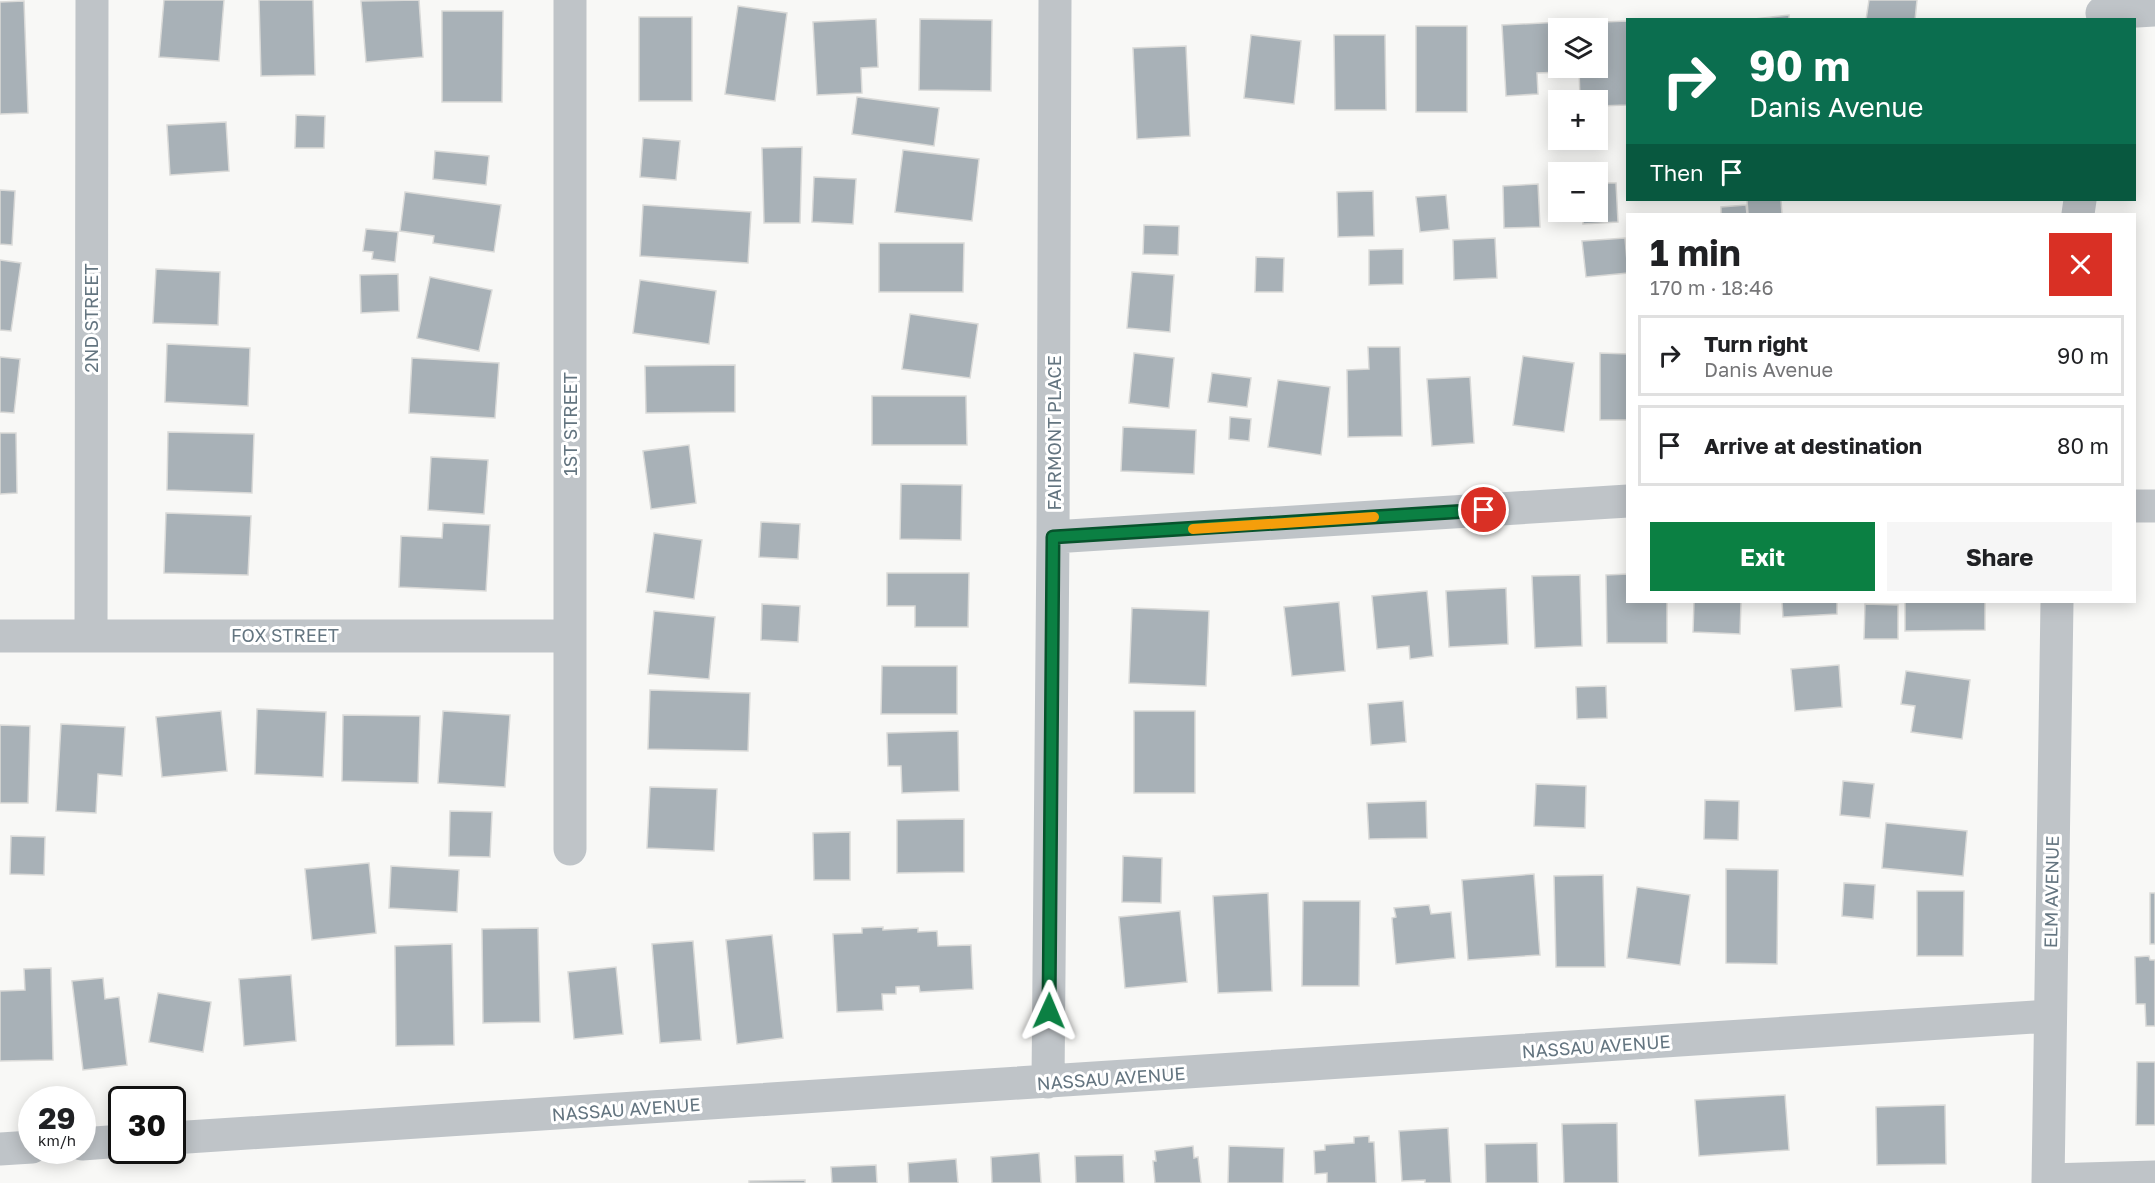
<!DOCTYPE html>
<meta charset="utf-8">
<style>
:root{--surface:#fff;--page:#f6f6f6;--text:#202124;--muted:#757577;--line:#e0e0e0;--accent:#0b8043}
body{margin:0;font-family:"Golos Text",sans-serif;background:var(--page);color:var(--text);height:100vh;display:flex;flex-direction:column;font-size:22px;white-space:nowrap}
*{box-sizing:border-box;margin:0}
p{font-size:20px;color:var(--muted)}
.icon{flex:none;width:33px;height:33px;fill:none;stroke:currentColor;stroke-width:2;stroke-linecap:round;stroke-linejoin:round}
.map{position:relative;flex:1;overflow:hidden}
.side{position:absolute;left:1626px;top:213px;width:510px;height:390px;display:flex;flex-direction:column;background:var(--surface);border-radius:0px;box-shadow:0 3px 15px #0003}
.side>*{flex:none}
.banner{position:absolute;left:1626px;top:18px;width:510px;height:183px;border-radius:0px;box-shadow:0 3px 15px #0003;background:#0b6e4f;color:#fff;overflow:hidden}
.controls{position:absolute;left:1548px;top:18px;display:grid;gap:12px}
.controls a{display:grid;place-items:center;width:60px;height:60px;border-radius:0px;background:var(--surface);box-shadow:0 3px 15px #0003;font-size:30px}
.speed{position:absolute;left:18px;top:1086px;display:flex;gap:12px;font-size:30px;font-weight:700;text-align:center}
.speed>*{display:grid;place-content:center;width:78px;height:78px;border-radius:50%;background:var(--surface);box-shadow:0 3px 15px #0003;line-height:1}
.speed small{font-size:15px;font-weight:400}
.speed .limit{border:3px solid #111;border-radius:9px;background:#fff;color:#111}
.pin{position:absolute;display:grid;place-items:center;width:51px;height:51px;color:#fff;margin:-26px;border:3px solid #fff;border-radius:50%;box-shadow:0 2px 6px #0007}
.me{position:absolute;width:66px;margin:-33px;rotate:1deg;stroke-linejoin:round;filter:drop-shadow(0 0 4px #0008)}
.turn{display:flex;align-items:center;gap:21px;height:126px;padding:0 24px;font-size:27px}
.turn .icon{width:78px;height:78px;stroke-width:2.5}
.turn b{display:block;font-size:42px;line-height:51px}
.then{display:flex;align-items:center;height:57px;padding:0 24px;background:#0003;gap:12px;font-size:22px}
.round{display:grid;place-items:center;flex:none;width:63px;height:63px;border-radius:0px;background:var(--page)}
.headline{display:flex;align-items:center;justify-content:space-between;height:102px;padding:0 24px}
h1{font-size:36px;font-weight:700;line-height:45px}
.primary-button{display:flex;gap:12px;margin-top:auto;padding:12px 24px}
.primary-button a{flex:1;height:69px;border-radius:0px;background:var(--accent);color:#fff;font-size:24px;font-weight:700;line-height:69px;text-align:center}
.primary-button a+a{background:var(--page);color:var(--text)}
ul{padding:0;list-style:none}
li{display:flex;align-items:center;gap:18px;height:81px;margin:0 12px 9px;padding:0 12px;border:3px solid var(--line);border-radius:0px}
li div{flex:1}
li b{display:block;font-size:22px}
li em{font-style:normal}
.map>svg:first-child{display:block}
</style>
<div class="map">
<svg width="2155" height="1183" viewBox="0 0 2155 1183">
<rect width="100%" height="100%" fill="#f8f8f6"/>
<path fill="#a8b1b7" stroke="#dadad8" stroke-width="1.5" d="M 164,0 L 224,0 L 219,61 L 159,57 Z
M 259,0 L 313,0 L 315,75 L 261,76 Z
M 419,0 L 423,57 L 366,62 L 361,1 Z
M 1869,0 L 1917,0 L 1915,20 L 1866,20 Z
M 24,1 L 28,113 L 0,114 L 0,2 Z
M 738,6 L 787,13 L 775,101 L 725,94 Z
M 442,11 L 503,11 L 502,102 L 442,102 Z
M 1789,15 L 1789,20 L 1746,20 Z
M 639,17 L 692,17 L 692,101 L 639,101 Z
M 876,19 L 878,67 L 861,68 L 862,93 L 817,95 L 813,22 Z
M 920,19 L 992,20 L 991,91 L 919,90 Z
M 1628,21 L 1628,105 L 1598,106 L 1598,100 L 1580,100 L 1579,68 L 1598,68 L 1598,28 L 1577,28 L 1577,23 Z
M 1561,22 L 1561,28 L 1558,28 L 1558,68 L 1563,68 L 1564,72 L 1537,73 L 1538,94 L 1506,96 L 1502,25 Z
M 1416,26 L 1467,26 L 1467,112 L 1416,112 Z
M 1251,35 L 1301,41 L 1294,104 L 1244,98 Z
M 1334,35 L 1385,35 L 1386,110 L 1335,110 Z
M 1186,46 L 1190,136 L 1137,139 L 1133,48 Z
M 857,97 L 939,108 L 934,146 L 852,134 Z
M 296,115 L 325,116 L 324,148 L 295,148 Z
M 226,122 L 229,171 L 170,175 L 167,125 Z
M 643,138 L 680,141 L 676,180 L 640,177 Z
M 802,147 L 800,223 L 764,223 L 762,148 Z
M 903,150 L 979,159 L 972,221 L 895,212 Z
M 435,151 L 489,156 L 486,185 L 433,179 Z
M 814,177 L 856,179 L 853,224 L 812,222 Z
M 1598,183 L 1616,183 L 1618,222 L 1583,224 L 1583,212 L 1598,212 Z
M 1538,184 L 1540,227 L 1504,228 L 1503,186 Z
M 0,190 L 15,191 L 12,245 L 0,244 Z
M 1373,191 L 1374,236 L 1338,237 L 1337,192 Z
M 405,192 L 501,205 L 494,252 L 433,243 L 434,236 L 400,231 Z
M 1446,195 L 1449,229 L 1420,232 L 1416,197 Z
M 1747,200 L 1781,200 L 1782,214 L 1748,214 Z
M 643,205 L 751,212 L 748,263 L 640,256 Z
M 1746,205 L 1747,214 L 1721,214 L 1721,207 Z
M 1144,225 L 1179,226 L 1178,255 L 1143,254 Z
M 366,229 L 398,232 L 395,262 L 372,259 L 373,252 L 363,251 Z
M 1495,238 L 1497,278 L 1454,280 L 1453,240 Z
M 1625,238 L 1628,273 L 1586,277 L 1582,241 Z
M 879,243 L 964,243 L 963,292 L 879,292 Z
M 1403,249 L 1403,284 L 1369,285 L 1369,250 Z
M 1256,257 L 1284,258 L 1283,292 L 1255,292 Z
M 0,260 L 21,263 L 11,331 L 0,330 Z
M 156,269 L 220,272 L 218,325 L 153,323 Z
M 1132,272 L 1174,275 L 1170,332 L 1127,328 Z
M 398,274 L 399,311 L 361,313 L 360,275 Z
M 430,277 L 492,290 L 479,351 L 417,338 Z
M 640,280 L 716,291 L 709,344 L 633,333 Z
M 910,314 L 978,324 L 970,378 L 902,369 Z
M 167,344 L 250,348 L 248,406 L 165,402 Z
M 1368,347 L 1400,347 L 1402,436 L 1348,437 L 1347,370 L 1369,369 Z
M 1134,353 L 1174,358 L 1169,408 L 1129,403 Z
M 1600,353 L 1628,354 L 1628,420 L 1600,420 Z
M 1523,356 L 1574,363 L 1564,432 L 1513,425 Z
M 0,357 L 20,359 L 14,413 L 0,412 Z
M 412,358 L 499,363 L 495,418 L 409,413 Z
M 735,365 L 735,412 L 646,413 L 645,366 Z
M 1212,373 L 1251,378 L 1247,407 L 1208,402 Z
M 1470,377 L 1474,443 L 1432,446 L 1427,379 Z
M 1278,380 L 1330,387 L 1321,455 L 1268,447 Z
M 872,396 L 966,396 L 967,445 L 872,445 Z
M 1230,417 L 1251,419 L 1249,441 L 1229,439 Z
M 1123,427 L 1196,430 L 1194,474 L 1121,471 Z
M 168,432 L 254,434 L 252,493 L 167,490 Z
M 0,433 L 16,433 L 17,493 L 0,494 Z
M 689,445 L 696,503 L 651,509 L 643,451 Z
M 431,457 L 488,460 L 484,514 L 428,510 Z
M 901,484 L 962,485 L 961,540 L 900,539 Z
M 166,513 L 251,516 L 248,575 L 164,573 Z
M 761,522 L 800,524 L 798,559 L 759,557 Z
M 443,523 L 490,525 L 486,591 L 399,587 L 401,536 L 442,538 Z
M 654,533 L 702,540 L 694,599 L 646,592 Z
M 887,573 L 969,573 L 968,627 L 915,627 L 915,606 L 887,606 Z
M 1628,574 L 1628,602 L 1667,602 L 1667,643 L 1607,643 L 1606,575 Z
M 1580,575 L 1582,646 L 1535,648 L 1532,576 Z
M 1506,588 L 1508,644 L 1449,647 L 1446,591 Z
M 1427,591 L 1433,656 L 1410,659 L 1409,646 L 1377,649 L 1372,596 Z
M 1339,602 L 1345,671 L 1292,676 L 1284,607 Z
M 1694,602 L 1741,602 L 1740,634 L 1693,632 Z
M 1782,602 L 1837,602 L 1837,614 L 1783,617 Z
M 1905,602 L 1985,602 L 1985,630 L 1905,631 Z
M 762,604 L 800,606 L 798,642 L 761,640 Z
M 1865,604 L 1898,605 L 1898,639 L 1864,639 Z
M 1132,608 L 1209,611 L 1206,686 L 1129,683 Z
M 654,611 L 715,617 L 709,679 L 648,674 Z
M 1839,665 L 1842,707 L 1795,711 L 1791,669 Z
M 882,666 L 957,666 L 957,714 L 881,714 Z
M 1906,671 L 1970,680 L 1962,739 L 1911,732 L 1915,706 L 1901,704 Z
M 1606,686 L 1607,718 L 1577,719 L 1576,687 Z
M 650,690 L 750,693 L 748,751 L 648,749 Z
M 1403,701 L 1406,742 L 1371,745 L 1368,704 Z
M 257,709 L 326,712 L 323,777 L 255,774 Z
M 221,711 L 227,771 L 162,777 L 156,717 Z
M 443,711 L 510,715 L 505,787 L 438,783 Z
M 1134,711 L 1195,711 L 1195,793 L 1134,793 Z
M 343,715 L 420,716 L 418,783 L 342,781 Z
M 61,724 L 125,727 L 122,776 L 98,774 L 96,813 L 56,811 Z
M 0,725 L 30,726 L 28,803 L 0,803 Z
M 958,731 L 959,791 L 902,793 L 901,766 L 888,766 L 887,733 Z
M 1843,781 L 1874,784 L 1870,818 L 1840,815 Z
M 1536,784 L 1586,786 L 1585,828 L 1534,826 Z
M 650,787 L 717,789 L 714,851 L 647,848 Z
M 1705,800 L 1739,801 L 1738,840 L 1704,839 Z
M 1426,801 L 1427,838 L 1369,839 L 1367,803 Z
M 450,811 L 492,812 L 490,857 L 449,856 Z
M 964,819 L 964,872 L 897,873 L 897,820 Z
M 1886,823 L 1967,831 L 1963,876 L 1882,868 Z
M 850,832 L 850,880 L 814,880 L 813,833 Z
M 11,836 L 45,837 L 44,875 L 10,874 Z
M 1123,856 L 1162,858 L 1161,903 L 1122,902 Z
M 369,863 L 376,933 L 312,940 L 305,869 Z
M 391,866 L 459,870 L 457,912 L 389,908 Z
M 1726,869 L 1778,870 L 1777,964 L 1726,963 Z
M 1534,874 L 1540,955 L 1468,960 L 1462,880 Z
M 1603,875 L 1605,967 L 1556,967 L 1554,876 Z
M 1844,883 L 1875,885 L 1873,919 L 1842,916 Z
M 1637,887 L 1690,895 L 1680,965 L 1627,958 Z
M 1917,891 L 1964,891 L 1963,956 L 1917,956 Z
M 1268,893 L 1272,991 L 1218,993 L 1213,896 Z
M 2150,893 L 2155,893 L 2155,944 L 2150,944 Z
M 1303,901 L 1360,901 L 1359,986 L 1302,986 Z
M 1429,905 L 1431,914 L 1451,912 L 1455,958 L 1396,964 L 1392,918 L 1396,917 L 1394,908 Z
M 1180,911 L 1187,982 L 1125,988 L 1119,917 Z
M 883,927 L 883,930 L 918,928 L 918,932 L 937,931 L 938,946 L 971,945 L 973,989 L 920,992 L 919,986 L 896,987 L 896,994 L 882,994 L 883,1010 L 837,1012 L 833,934 L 862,933 L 862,928 Z
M 538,928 L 540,1022 L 483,1023 L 482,929 Z
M 772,935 L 783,1038 L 737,1044 L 726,940 Z
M 693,941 L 701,1040 L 660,1043 L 652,944 Z
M 452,944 L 454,1045 L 396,1046 L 395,946 Z
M 2149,956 L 2150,960 L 2155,960 L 2155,1026 L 2146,1026 L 2145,1004 L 2136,1004 L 2135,957 Z
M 616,967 L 623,1034 L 574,1039 L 568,972 Z
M 51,968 L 53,1060 L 0,1061 L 0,991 L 25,990 L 24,969 Z
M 291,975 L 296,1041 L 244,1046 L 239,979 Z
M 103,978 L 105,999 L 119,997 L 127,1065 L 83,1070 L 72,981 Z
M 158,993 L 211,1002 L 203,1052 L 149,1042 Z
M 2137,1062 L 2155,1062 L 2155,1125 L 2136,1125 Z
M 1785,1095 L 1789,1150 L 1699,1156 L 1695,1100 Z
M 1945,1105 L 1946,1164 L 1877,1165 L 1876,1107 Z
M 1617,1123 L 1618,1183 L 1564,1183 L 1562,1124 Z
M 1448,1128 L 1451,1183 L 1425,1183 L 1425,1180 L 1402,1181 L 1399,1131 Z
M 1369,1136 L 1369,1142 L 1374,1142 L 1376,1183 L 1327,1183 L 1327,1173 L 1315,1174 L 1314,1151 L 1325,1150 L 1325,1145 L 1354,1143 L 1354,1137 Z
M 1537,1143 L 1538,1183 L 1486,1183 L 1485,1144 Z
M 1193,1146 L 1194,1158 L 1198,1157 L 1201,1183 L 1155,1183 L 1153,1161 L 1156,1161 L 1155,1151 Z
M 1229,1146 L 1284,1148 L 1283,1183 L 1228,1183 Z
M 1039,1153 L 1041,1183 L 992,1183 L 991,1157 Z
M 1123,1155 L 1124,1183 L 1076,1183 L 1075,1156 Z
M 956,1159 L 958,1183 L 909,1183 L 908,1163 Z
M 876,1165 L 877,1183 L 832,1183 L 831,1167 Z
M 805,1180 L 805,1183 L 749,1183 L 749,1181 Z"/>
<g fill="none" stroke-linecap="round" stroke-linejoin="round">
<path stroke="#bfc4c8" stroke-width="33" d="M 570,0 L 570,849
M 2102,13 L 2155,10
M 2078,214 L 2080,200
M 2134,506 L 2155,506
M 1053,537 L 1628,501
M 91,635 L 92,0
M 0,636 L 570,636
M 1048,1082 L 1053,537 L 1055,0
M 172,1138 L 2049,1016
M 82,1144 L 122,1141
M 0,1149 L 32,1147
M 2048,1180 L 2155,1177
M 2048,1183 L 2057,602"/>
</g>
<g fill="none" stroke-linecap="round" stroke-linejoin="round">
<defs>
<path id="route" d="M 1049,1011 L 1053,537 L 1484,510"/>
</defs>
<use href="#route" stroke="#07532c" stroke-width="15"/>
<use href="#route" stroke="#0b8043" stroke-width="10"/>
<path stroke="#f59e0b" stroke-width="10" d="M 1193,529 L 1374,517"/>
</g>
<g text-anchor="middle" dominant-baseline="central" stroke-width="6" stroke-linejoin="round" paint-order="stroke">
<g font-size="18" fill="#647580" stroke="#fff">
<text transform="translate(91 318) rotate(-90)">2ND STREET</text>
<text transform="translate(570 424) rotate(-90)">1ST STREET</text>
<text transform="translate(1054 433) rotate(-90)">FAIRMONT PLACE</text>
<text x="285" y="635">FOX STREET</text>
<text transform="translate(2051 892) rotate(-89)">ELM AVENUE</text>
<text transform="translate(1596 1046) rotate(-4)">NASSAU AVENUE</text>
<text transform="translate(1111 1078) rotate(-4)">NASSAU AVENUE</text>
<text transform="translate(626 1109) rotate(-4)">NASSAU AVENUE</text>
</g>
</g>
</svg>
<div class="controls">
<a><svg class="icon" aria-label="layers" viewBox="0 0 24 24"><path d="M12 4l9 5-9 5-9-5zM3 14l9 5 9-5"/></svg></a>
<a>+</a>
<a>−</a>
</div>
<div class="speed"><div>29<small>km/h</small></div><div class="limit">30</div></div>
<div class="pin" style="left:1484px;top:510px;background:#d93025"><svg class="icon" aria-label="arrive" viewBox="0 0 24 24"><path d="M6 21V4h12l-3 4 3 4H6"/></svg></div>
<svg class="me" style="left:1049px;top:1011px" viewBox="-20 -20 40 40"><path d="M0-17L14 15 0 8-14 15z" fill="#0b8043" stroke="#fff" stroke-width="4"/></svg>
<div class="banner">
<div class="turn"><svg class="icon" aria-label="right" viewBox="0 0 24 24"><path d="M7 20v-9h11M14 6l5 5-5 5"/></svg><div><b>90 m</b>Danis Avenue</div></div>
<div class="then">Then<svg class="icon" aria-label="arrive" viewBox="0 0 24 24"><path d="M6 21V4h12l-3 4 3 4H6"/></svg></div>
</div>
<section class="side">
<div class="headline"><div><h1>1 min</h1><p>170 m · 18:46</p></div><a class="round" style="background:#d93025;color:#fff"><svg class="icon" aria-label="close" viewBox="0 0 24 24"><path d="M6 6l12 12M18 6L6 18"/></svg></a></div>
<ul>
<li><svg class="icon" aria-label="right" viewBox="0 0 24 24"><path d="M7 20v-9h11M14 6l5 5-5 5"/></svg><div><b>Turn right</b><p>Danis Avenue</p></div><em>90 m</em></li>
<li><svg class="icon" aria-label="arrive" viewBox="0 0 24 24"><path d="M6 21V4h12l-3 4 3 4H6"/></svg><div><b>Arrive at destination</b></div><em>80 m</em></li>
</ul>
<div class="primary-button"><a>Exit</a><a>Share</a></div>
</section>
</div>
